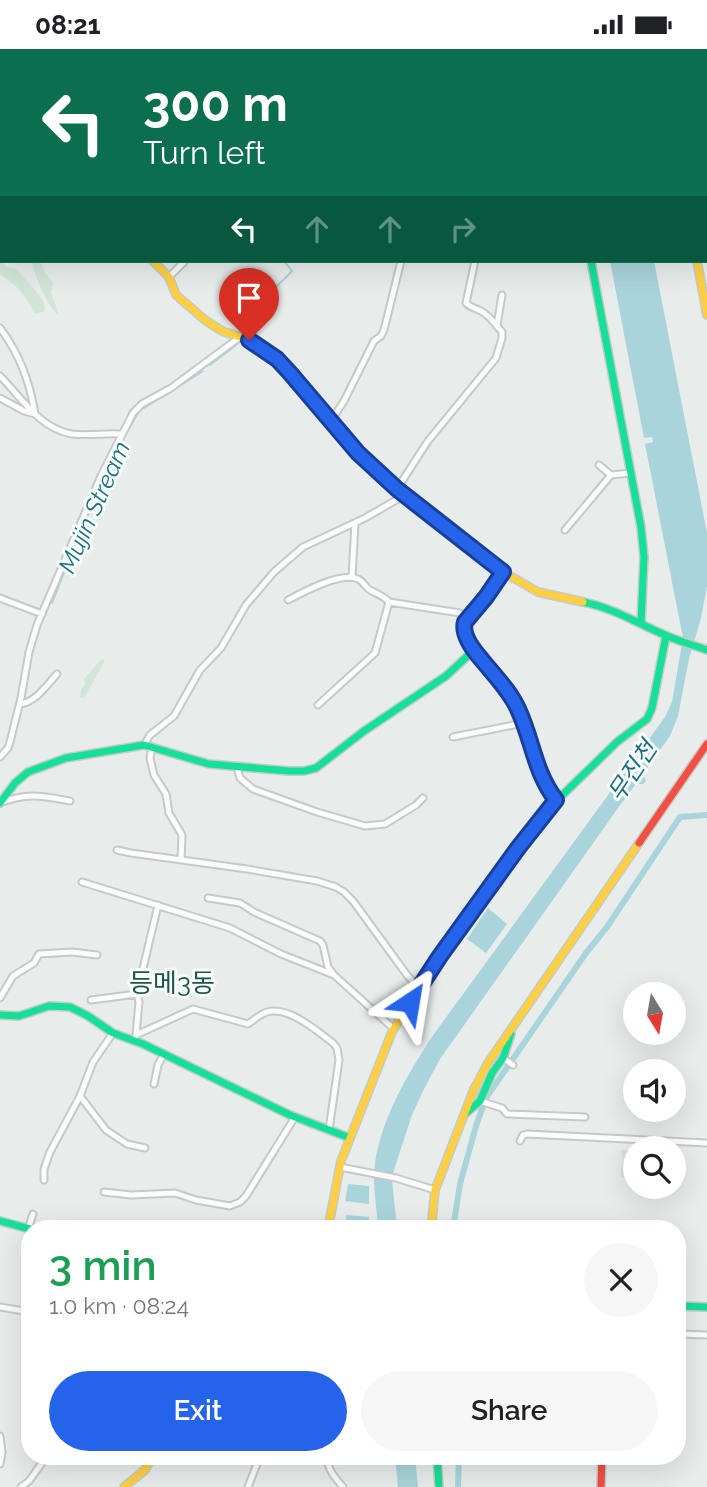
<!DOCTYPE html>
<meta charset="utf-8">
<style>
:root{--surface:#fff;--page:#f6f6f6;--text:#202124;--muted:#757577;--accent:#2563eb}
body{margin:0;font-family:Raleway,"Noto Sans KR",sans-serif;background:var(--page);color:var(--text);height:100vh;display:flex;flex-direction:column;font-size:26px;white-space:nowrap}
*{box-sizing:border-box;margin:0}
p{font-size:23px;color:var(--muted)}
.icon{flex:none;width:38px;height:38px;fill:none;stroke:currentColor;stroke-width:2;stroke-linecap:round;stroke-linejoin:round}
.map{position:relative;flex:1;overflow:hidden}
.details{position:absolute;left:21px;top:1171px;width:665px;height:245px;display:flex;flex-direction:column;background:var(--surface);border-radius:28px;box-shadow:0 7px 28px #0002}
.details>*{flex:none}
.banner{position:absolute;left:0px;top:0px;width:707px;height:214px;box-shadow:0 7px 28px #0002;background:#0b6e4f;color:#fff;overflow:hidden}
.needle{width:46px;rotate:169deg}
.tools{position:absolute;left:623px;top:933px;display:grid;gap:14px}
.tools a{display:grid;place-items:center;width:63px;height:63px;border-radius:50%;background:var(--surface);box-shadow:0 7px 28px #0002;font-size:35px}
.pin{position:absolute;display:grid;place-items:center;width:60px;height:60px;color:#fff;margin:-72px -30px;border-radius:50% 50% 50% 0;rotate:-45deg;box-shadow:0 0 7px #0007}
.pin .icon{rotate:45deg}
.me{position:absolute;width:77px;margin:-38px;rotate:33deg;stroke-linejoin:round;filter:drop-shadow(0 0 5px #0008)}
.turn{display:flex;align-items:center;gap:24px;height:147px;padding:0 28px;font-size:32px}
.turn .icon{width:91px;height:91px;stroke-width:2.5}
.turn b{display:block;font-size:49px;line-height:60px}
.lanes{display:flex;align-items:center;height:66px;padding:0 28px;background:#0003;justify-content:center;gap:35px;direction:ltr}
.lanes .off{opacity:.35}
.round{display:grid;place-items:center;flex:none;width:74px;height:74px;border-radius:37px;background:var(--page)}
.headline{display:flex;align-items:center;justify-content:space-between;height:119px;padding:0 28px}
h1{font-size:42px;font-weight:600;line-height:52px;color:#1e9e55}
.button{display:flex;gap:14px;margin-top:auto;padding:14px 28px}
.button a{flex:1;height:80px;border-radius:42px;background:var(--accent);color:#fff;font-size:28px;font-weight:600;line-height:80px;text-align:center}
.button a+a{background:var(--page);color:var(--text)}
.status{display:flex;justify-content:space-between;align-items:center;height:49px;padding:0 35px;background:var(--surface);direction:ltr}
.status svg{height:19px;fill:currentColor}
.map>svg:first-child{display:block}
</style>
<div class="status"><b>08:21</b><svg viewBox="0 0 49 12"><path d="M0 12V9h3v3zM5 12V6h3v6zM10 12V3h3v9zM15 12V0h3v12zM26 1h20v11H26zM47 4h2v5h-2z"/></svg></div>
<div class="map">
<svg width="707" height="1438" viewBox="0 0 707 1438">
<rect width="100%" height="100%" fill="#e8edeb"/>
<path fill="#d1e6d8" d="M 0,210 L 6,218 L 16,220 L 35,241 L 43,251 L 45,262 L 35,265 C 24,246 20,238 0,226 Z
M 32,212 L 40,212 L 45,224 L 53,234 L 51,243 L 59,266 C 49,261 33,224 32,212 Z
M 102,610 L 105,612 L 84,649 L 80,649 L 81,641 L 85,636 L 84,630 Z
M 621,1101 L 635,1101 L 636,1140 L 632,1140 L 632,1132 L 628,1129 L 621,1128 L 621,1118 L 623,1113 Z"/>
<path fill="#a9d4db" d="M 610,212 L 654,212 L 707,484 L 707,537 L 701,569 L 689,610 L 678,667 L 670,687 L 643,725 L 646,732 L 643,735 L 636,735 L 623,752 L 440,1010 L 423,1042 L 412,1066 L 393,1124 L 392,1131 L 397,1179 L 378,1180 C 377,1158 372,1135 375,1114 C 382,1068 407,1027 431,989 L 665,668 L 672,653 L 683,589 L 645,395 L 653,393 L 652,388 L 644,389 Z
M 488,859 L 507,875 L 486,904 L 467,890 Z
M 348,1135 L 369,1137 L 369,1155 L 345,1152 Z
M 346,1166 L 369,1168 L 370,1179 L 346,1179 Z
M 395,1407 L 415,1407 L 418,1438 L 398,1438 Z"/>
<g fill="none" stroke-linecap="round" stroke-linejoin="round">
<path stroke="#a9d4db" stroke-width="2" d="M 214,2 L 214,0
M 240,279 C 249,254 275,242 292,222 L 284,212
M 210,316 L 240,293
M 144,359 L 203,322
M 120,395 L 138,364
M 97,443 L 105,425
M 52,554 L 89,461"/>
<path stroke="#a9d4db" stroke-width="6" d="M 453,1180 L 460,1135 L 476,1077 L 486,1049 L 586,904 L 607,878 L 680,768 L 707,766
M 458,1438 L 459,1407"/>
<defs>
<path id="street" d="M 169,228 L 185,212
M 497,276 L 502,246
M 0,279 C 19,304 30,333 35,365 L 24,362 L 0,349
M 0,327 C 21,348 40,380 72,385 C 88,387 105,384 121,385
M 331,372 L 344,352 L 374,292 L 381,287 L 384,281 L 401,212
M 599,416 L 611,426
M 397,440 L 428,392 L 496,309 L 502,289 L 502,283 C 496,276 489,266 481,262 C 475,259 471,259 466,254 L 475,212
M 565,481 L 611,426 L 631,424
M 352,528 L 355,474
M 0,549 L 42,565
M 288,551 C 303,543 342,522 358,530 C 363,532 365,538 370,541 C 377,545 384,547 389,553
M 474,601 C 487,617 509,640 518,659 C 532,691 533,722 556,751
M 20,655 C 36,653 47,636 57,625
M 318,656 L 375,604 L 389,553 L 460,564 L 468,568
M 453,688 L 524,674
M 144,696 L 150,686 L 174,667 L 200,621 L 221,599 L 246,556 L 274,523 L 303,498 L 365,469 L 405,446
M 152,698 L 150,709 L 154,726 L 166,745 L 169,764 L 182,786 L 181,811
M 0,708 L 8,699 L 10,693 L 21,649 L 29,603 L 37,576 L 101,427 L 133,364 L 142,355 L 171,339 L 240,288
M 237,718 L 240,729 L 253,740 L 317,763 L 365,777 L 385,775 L 416,756 L 423,749
M 0,754 C 27,743 43,747 70,752
M 117,801 L 131,804 L 247,820 L 317,832 L 336,838 L 344,843 L 353,852 L 407,926 L 418,938
M 82,833 L 230,879 L 281,905 L 334,926
M 208,849 L 240,854 L 254,863 L 320,892 L 323,896 L 328,918 L 334,926 L 394,980
M 137,945 L 158,856
M 0,949 L 13,927 L 34,914 L 39,905 L 72,903 L 97,906
M 91,951 L 137,945 L 139,953 L 136,986
M 135,991 L 136,986 L 193,960 L 248,975 C 254,971 260,965 267,963 C 289,957 317,982 333,994 L 337,999 L 339,1011 L 329,1081
M 503,1009 L 513,1016
M 154,1035 L 158,1016 L 164,1005
M 80,1047 L 106,1081 L 127,1095 L 145,1099
M 480,1052 L 502,1059 L 507,1065 L 585,1068
M 520,1092 L 523,1086 L 527,1085 L 707,1094
M 340,1118 L 396,1129 L 435,1141
M 44,1131 L 44,1120 L 50,1103 L 80,1047 L 93,1013 L 113,984
M 104,1143 L 131,1146 L 175,1144 L 196,1151 L 230,1157 L 240,1153 L 246,1147 L 295,1068
M 28,1180 L 33,1165
M 0,1258 L 30,1263
M 677,1285 L 707,1286
M 0,1387 L 2,1403 L 0,1415
M 327,1407 C 327,1420 335,1429 343,1438
M 21,1438 L 29,1432 L 47,1407
M 248,1438 L 260,1407"/>
<path id="fast" d="M 705,11 L 707,6
M 591,212 L 641,478 L 644,508 L 641,575
M 583,553 C 613,559 637,574 665,586 C 678,592 693,596 707,601
M 0,754 L 15,734 L 28,723 L 66,709 L 144,696 L 209,715 L 289,722 L 304,722 L 316,719 L 364,682 L 446,627 L 474,601 L 465,584 L 465,573 L 486,548 L 503,523
M 477,856 L 548,760 L 617,693 L 647,670 L 652,659 L 666,587
M 0,966 L 19,967 L 49,957 L 70,958 L 88,967 L 113,984 L 143,995 L 290,1066 L 350,1089
M 466,1064 L 480,1052 L 492,1024 L 503,1009 L 511,985
M 0,1172 L 30,1180
M 677,1257 L 707,1258
M 437,1407 L 439,1438"/>
<path id="slow" d="M 576,0 L 576,2
M 0,132 L 2,134
M 153,212 L 169,228 L 176,246 L 205,271 L 222,282 L 249,291 L 277,310 L 358,404 L 397,440 L 503,523 L 538,543 L 583,553
M 697,212 L 707,266
M 328,1180 L 341,1112 L 392,983 L 418,938 L 477,856
M 431,1180 L 435,1141 L 474,1040 L 488,1014 L 639,794
M 124,1438 L 145,1421 L 153,1407"/>
<path id="jam" d="M 639,794 L 707,695
M 601,1438 L 602,1407"/>
</defs>
<use href="#street" stroke="#c5cac8" stroke-width="9"/>
<use href="#fast" stroke="#c3cbc8" stroke-width="10"/>
<use href="#slow" stroke="#c3cbc8" stroke-width="10"/>
<use href="#jam" stroke="#c3cbc8" stroke-width="10"/>
<use href="#street" stroke="#fcfcfc" stroke-width="5"/>
<use href="#fast" stroke="#16e098" stroke-width="7"/>
<use href="#slow" stroke="#ffcf43" stroke-width="7"/>
<use href="#jam" stroke="#f24e42" stroke-width="7"/>
</g>
<g fill="none" stroke-linecap="round" stroke-linejoin="round">
<defs>
<path id="route" d="M 249,291 L 277,310 L 290,324 L 358,404 L 397,440 L 503,523 L 486,548 L 465,573 C 461,586 474,602 482,611 C 494,626 510,642 518,660 C 533,692 534,722 556,751 L 518,799 L 440,907 L 410,953"/>
</defs>
<use href="#route" stroke="#184099" stroke-width="18"/>
<use href="#route" stroke="#2563eb" stroke-width="12"/>
</g>
<g text-anchor="middle" dominant-baseline="central" stroke-width="6" stroke-linejoin="round" paint-order="stroke">
<g font-size="24" font-style="italic" fill="#1c6f80" stroke="#f7fbf9">
<text transform="translate(94 458) rotate(-66)">Mujin Stream</text>
<text transform="translate(632 722) rotate(-56)">무진천</text>
</g>
<g font-size="26" fill="#1f5548" stroke="#f7fbf9">
<text x="172" y="934">등메3동</text>
</g>
</g>
</svg>
<div class="tools">
<a><svg class="needle" viewBox="-14 -14 28 28"><path d="M0-13l5 13h-10z" fill="#e53935"/><path d="M0 13l5-13h-10z" fill="#757577"/></svg></a>
<a><svg class="icon" aria-label="sound" viewBox="0 0 24 24"><path d="M4 9h4l5-4v14l-5-4H4zM17 9q2 3 0 6"/></svg></a>
<a><svg class="icon" aria-label="search" viewBox="0 0 24 24"><circle cx="10" cy="10" r="6"/><path d="M15 15l6 6"/></svg></a>
</div>
<div class="pin" style="left:249px;top:291px;background:#d93025"><svg class="icon" aria-label="arrive" viewBox="0 0 24 24"><path d="M6 21V4h12l-3 4 3 4H6"/></svg></div>
<svg class="me" style="left:410px;top:953px" viewBox="-20 -20 40 40"><path d="M0-17L14 15 0 8-14 15z" fill="#2563eb" stroke="#fff" stroke-width="4"/></svg>
<div class="banner">
<div class="turn"><svg class="icon" aria-label="left" viewBox="0 0 24 24"><path d="M17 20v-9H6M10 6l-5 5 5 5"/></svg><div><b>300 m</b>Turn left</div></div>
<div class="lanes"><svg class="icon" aria-label="left" viewBox="0 0 24 24"><path d="M17 20v-9H6M10 6l-5 5 5 5"/></svg><svg class="icon off" aria-label="ahead" viewBox="0 0 24 24"><path d="M12 20V5M6 11l6-6 6 6"/></svg><svg class="icon off" aria-label="ahead" viewBox="0 0 24 24"><path d="M12 20V5M6 11l6-6 6 6"/></svg><svg class="icon off" aria-label="right" viewBox="0 0 24 24"><path d="M7 20v-9h11M14 6l5 5-5 5"/></svg></div>
</div>
<section class="details">
<div class="headline"><div><h1>3 min</h1><p>1.0 km · 08:24</p></div><a class="round"><svg class="icon" aria-label="close" viewBox="0 0 24 24"><path d="M6 6l12 12M18 6L6 18"/></svg></a></div>
<div class="button"><a>Exit</a><a>Share</a></div>
</section>
</div>
